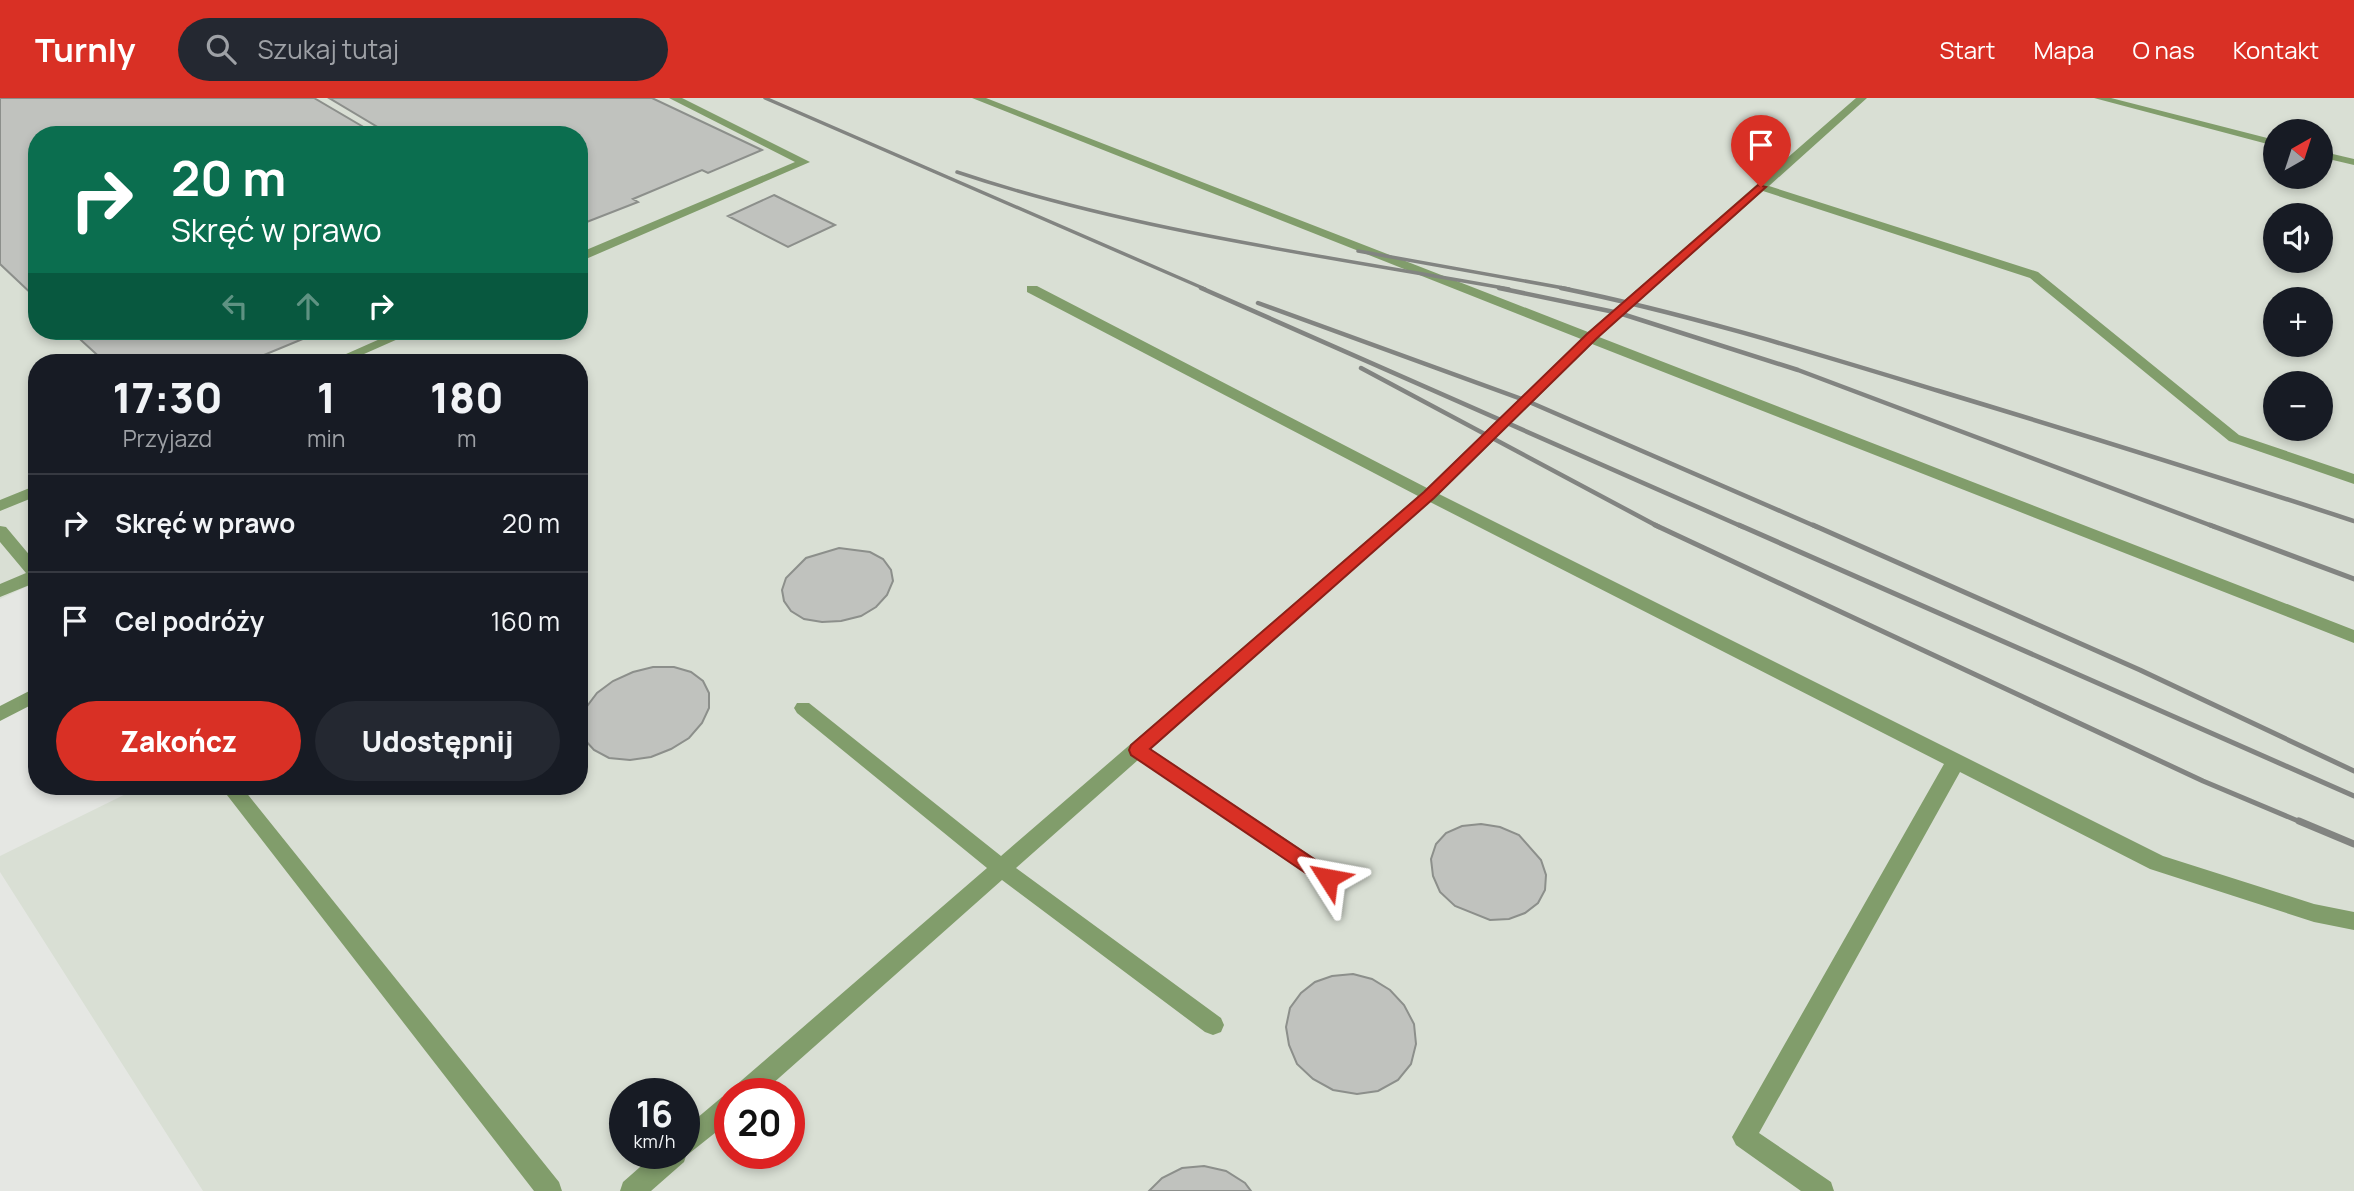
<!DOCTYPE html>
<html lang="pl">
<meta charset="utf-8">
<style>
:root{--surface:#171b24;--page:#242831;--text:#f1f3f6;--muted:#9ea1a6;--line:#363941;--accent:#d93025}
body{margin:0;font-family:Manrope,sans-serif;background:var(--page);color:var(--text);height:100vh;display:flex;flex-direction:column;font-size:26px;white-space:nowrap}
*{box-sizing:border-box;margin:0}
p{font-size:23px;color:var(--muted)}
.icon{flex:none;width:38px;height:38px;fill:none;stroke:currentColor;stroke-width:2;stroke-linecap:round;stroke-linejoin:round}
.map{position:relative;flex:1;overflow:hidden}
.panel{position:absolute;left:28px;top:256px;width:560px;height:441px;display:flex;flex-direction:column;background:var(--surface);border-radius:28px;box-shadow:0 4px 10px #0003}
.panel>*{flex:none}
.banner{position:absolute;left:28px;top:28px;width:560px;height:214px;border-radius:28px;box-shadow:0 4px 10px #0003;background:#0b6e4f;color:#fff;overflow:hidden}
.needle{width:46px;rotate:39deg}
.buttons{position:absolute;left:2263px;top:21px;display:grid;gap:14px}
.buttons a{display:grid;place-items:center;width:70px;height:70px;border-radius:50%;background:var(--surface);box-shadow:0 4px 10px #0003;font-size:35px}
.speed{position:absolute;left:609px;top:980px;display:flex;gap:14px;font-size:35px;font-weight:700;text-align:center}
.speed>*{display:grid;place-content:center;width:91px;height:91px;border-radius:50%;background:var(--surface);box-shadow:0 4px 10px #0003;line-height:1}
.speed small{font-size:18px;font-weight:400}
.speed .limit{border:10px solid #d22;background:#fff;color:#111}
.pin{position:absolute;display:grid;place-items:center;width:60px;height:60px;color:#fff;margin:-72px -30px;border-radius:50% 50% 50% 0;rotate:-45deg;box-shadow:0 0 7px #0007}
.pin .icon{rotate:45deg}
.me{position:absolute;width:77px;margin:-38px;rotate:304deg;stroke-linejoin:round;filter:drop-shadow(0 0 5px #0008)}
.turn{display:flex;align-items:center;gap:24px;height:147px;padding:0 28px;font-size:32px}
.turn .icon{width:91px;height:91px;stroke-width:2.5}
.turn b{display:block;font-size:49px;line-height:60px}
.lanes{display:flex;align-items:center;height:66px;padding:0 28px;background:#0003;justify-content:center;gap:35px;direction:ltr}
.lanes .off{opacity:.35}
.eta{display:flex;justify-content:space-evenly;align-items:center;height:119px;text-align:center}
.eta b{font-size:42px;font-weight:800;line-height:49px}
.primary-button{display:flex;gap:14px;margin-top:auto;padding:14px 28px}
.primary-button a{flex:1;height:80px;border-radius:42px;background:var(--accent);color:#fff;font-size:28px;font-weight:800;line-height:80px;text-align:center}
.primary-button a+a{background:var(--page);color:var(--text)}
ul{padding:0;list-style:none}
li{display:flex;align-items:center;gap:21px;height:98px;padding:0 28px;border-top:2px solid var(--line)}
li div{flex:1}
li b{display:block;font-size:26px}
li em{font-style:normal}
header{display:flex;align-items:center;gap:42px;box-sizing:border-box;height:98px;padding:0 35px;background:var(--accent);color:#fff}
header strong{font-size:33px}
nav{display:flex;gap:38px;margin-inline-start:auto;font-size:24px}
.search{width:490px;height:63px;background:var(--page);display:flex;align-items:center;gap:18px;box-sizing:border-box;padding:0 24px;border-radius:38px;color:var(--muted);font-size:26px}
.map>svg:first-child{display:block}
</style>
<header>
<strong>Turnly</strong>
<div class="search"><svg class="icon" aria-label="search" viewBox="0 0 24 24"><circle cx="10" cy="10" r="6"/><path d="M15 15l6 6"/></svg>Szukaj tutaj</div>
<nav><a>Start</a><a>Mapa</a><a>O nas</a><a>Kontakt</a></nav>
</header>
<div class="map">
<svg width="2354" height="1093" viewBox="0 0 2354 1093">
<rect width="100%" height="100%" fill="#e5e7e3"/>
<path fill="#d9dfd4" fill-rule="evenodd" d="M 0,0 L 2354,0 L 2354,1093 L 203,1093 L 0,774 L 0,758 L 142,688 L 579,688 L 579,264 L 37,264 L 37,484 L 0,501 ZM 2275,33 L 2320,33 L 2320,79 L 2275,79 ZM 37,37 L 579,37 L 579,233 L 37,233 ZM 2275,117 L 2320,117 L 2320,163 L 2275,163 ZM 2275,201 L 2320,201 L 2320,247 L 2275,247 ZM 2275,285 L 2320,285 L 2320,331 L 2275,331 ZM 625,996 L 684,996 L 684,1055 L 625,1055 ZM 730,996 L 789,996 L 789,1055 L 730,1055 Z"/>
<path fill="#c0c2be" stroke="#8c8f8b" stroke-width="2" d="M 0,0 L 314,0 L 377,37 L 37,37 L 37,201 L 0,166 Z
M 329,0 L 652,0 L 762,52 L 708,75 L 702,72 L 633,101 L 638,104 L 579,127 L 579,37 L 391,37 Z
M 774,97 L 835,127 L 788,149 L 728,118 Z
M 71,233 L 322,233 L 247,264 L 105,264 Z
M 839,450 L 870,454 L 883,461 L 891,472 L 893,483 L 887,497 L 876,509 L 861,518 L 841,523 L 822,524 L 804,521 L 791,513 L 784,503 L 782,492 L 786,480 L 806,460 Z
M 653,569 L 674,569 L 691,574 L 703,583 L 709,595 L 709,610 L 702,625 L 689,640 L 671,651 L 651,659 L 630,662 L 609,660 L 594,652 L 584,641 L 581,626 L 585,611 L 597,595 L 613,583 L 633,574 Z
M 1481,726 L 1500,729 L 1519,737 L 1541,762 L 1546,777 L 1545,792 L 1538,805 L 1525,815 L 1509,821 L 1490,822 L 1455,808 L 1440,794 L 1433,778 L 1431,761 L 1436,746 L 1446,735 L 1462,728 Z
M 1353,876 L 1372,881 L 1390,892 L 1404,907 L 1414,926 L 1416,946 L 1411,966 L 1398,982 L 1378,993 L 1357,996 L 1333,992 L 1313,981 L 1297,966 L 1289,947 L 1286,929 L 1290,910 L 1301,895 L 1315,884 L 1332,878 Z
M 1204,1068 L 1226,1073 L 1245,1085 L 1251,1093 L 1149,1093 L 1162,1080 L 1182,1070 Z"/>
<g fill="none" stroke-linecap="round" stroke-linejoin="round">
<path fill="#819d6b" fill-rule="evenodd" d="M 669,0 L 682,0 L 810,64 L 579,164 L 579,155 L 795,64 Z
M 972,0 L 986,0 L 1588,234 L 1856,0 L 1867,0 L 1769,88 L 2038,174 L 2239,337 L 2354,376 L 2354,386 L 2229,343 L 2030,180 L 1763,93 L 1599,239 L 2354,532 L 2354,545 L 1592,246 L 1439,396 L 2163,758 L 2314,806 L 2354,814 L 2354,832 L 2314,824 L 2150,771 L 1960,674 L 1759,1035 L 1831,1084 L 1834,1093 L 1801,1093 L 1736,1047 L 1732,1039 L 1944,666 L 1430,404 L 1151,651 L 1335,774 L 1338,780 L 1335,786 L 1328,789 L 1321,786 L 1138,662 L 1016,770 L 1221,920 L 1224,927 L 1221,934 L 1213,937 L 1205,934 L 1002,782 L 761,996 L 731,996 L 735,988 L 987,770 L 797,615 L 794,610 L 797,605 L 809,605 L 1001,758 L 1418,398 L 1027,194 L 1027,188 L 1037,188 L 1427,390 L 1581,241 Z
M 2094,0 L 2111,0 L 2275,42 L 2275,48 Z
M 2320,53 L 2354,61 L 2354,67 L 2320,59 Z
M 398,233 L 416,233 L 346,264 L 328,264 Z
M 37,387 L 37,398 L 0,413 L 0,402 Z
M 0,428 L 6,429 L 37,466 L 37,484 L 0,499 L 0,486 L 26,475 L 0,444 Z
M 37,589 L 37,604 L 0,623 L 0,608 Z
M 220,688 L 241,688 L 559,1084 L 562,1093 L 534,1093 Z
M 730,996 L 730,1023 L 686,1058 L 684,1064 L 651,1093 L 620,1093 L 623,1084 L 656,1055 L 684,1055 L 684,1031 L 722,999 Z"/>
<path stroke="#828481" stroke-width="3.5" d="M 765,0 L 1205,191
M 957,74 C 1132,133 1327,158 1509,191
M 1358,153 L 1569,191"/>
<path stroke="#828481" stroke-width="4.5" d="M 1201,190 L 1743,429
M 1499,190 L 1619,215 L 1798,272 L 2215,429
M 1561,190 C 1689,216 1814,255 1939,293 C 2078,335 2216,378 2354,423
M 1258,205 L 1527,303 L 1817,429
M 1361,270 L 1659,429"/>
<path stroke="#828481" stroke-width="5" d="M 1655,427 L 2203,683 L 2303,725
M 1739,427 L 2354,698
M 1813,427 L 2140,572 L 2354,673
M 2210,427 L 2354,481"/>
<path stroke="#828481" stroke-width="7" d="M 2299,723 L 2354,746"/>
</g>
<path fill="#d93025" stroke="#8d1f18" stroke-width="2" d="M 1758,87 L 1766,89 L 1596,241 L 1434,400 L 1150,651 L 1335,775 L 1338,780 L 1335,786 L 1328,788 L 1322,786 L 1131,657 L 1129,652 L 1131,647 L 1424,394 L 1587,236 Z"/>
</svg>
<div class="buttons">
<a><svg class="needle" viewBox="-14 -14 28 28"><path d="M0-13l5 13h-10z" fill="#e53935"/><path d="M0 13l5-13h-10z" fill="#9ea1a6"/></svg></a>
<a><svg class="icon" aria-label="sound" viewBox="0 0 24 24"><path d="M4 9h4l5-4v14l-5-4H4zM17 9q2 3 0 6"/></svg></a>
<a>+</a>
<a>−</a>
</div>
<div class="speed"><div>16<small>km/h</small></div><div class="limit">20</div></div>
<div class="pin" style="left:1761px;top:89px;background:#d93025"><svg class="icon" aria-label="arrive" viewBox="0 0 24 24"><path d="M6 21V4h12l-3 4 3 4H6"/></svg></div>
<svg class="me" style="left:1328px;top:780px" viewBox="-20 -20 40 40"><path d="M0-17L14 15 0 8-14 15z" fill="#d93025" stroke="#fff" stroke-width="4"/></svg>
<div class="banner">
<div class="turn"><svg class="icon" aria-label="right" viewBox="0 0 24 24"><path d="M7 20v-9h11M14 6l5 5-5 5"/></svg><div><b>20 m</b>Skręć w prawo</div></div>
<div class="lanes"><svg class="icon off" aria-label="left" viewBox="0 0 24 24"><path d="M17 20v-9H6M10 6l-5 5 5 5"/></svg><svg class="icon off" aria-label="ahead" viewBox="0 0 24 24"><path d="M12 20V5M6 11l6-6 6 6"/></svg><svg class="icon" aria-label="right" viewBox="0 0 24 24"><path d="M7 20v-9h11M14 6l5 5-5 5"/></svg></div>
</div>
<section class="panel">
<div class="eta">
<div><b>17:30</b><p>Przyjazd</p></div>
<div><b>1</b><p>min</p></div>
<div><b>180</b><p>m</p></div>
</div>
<ul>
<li><svg class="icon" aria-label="right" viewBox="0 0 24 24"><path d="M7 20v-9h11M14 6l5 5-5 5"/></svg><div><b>Skręć w prawo</b></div><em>20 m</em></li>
<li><svg class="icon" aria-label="arrive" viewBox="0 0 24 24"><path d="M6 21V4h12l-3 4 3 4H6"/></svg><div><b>Cel podróży</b></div><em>160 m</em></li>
</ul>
<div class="primary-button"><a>Zakończ</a><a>Udostępnij</a></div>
</section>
</div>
